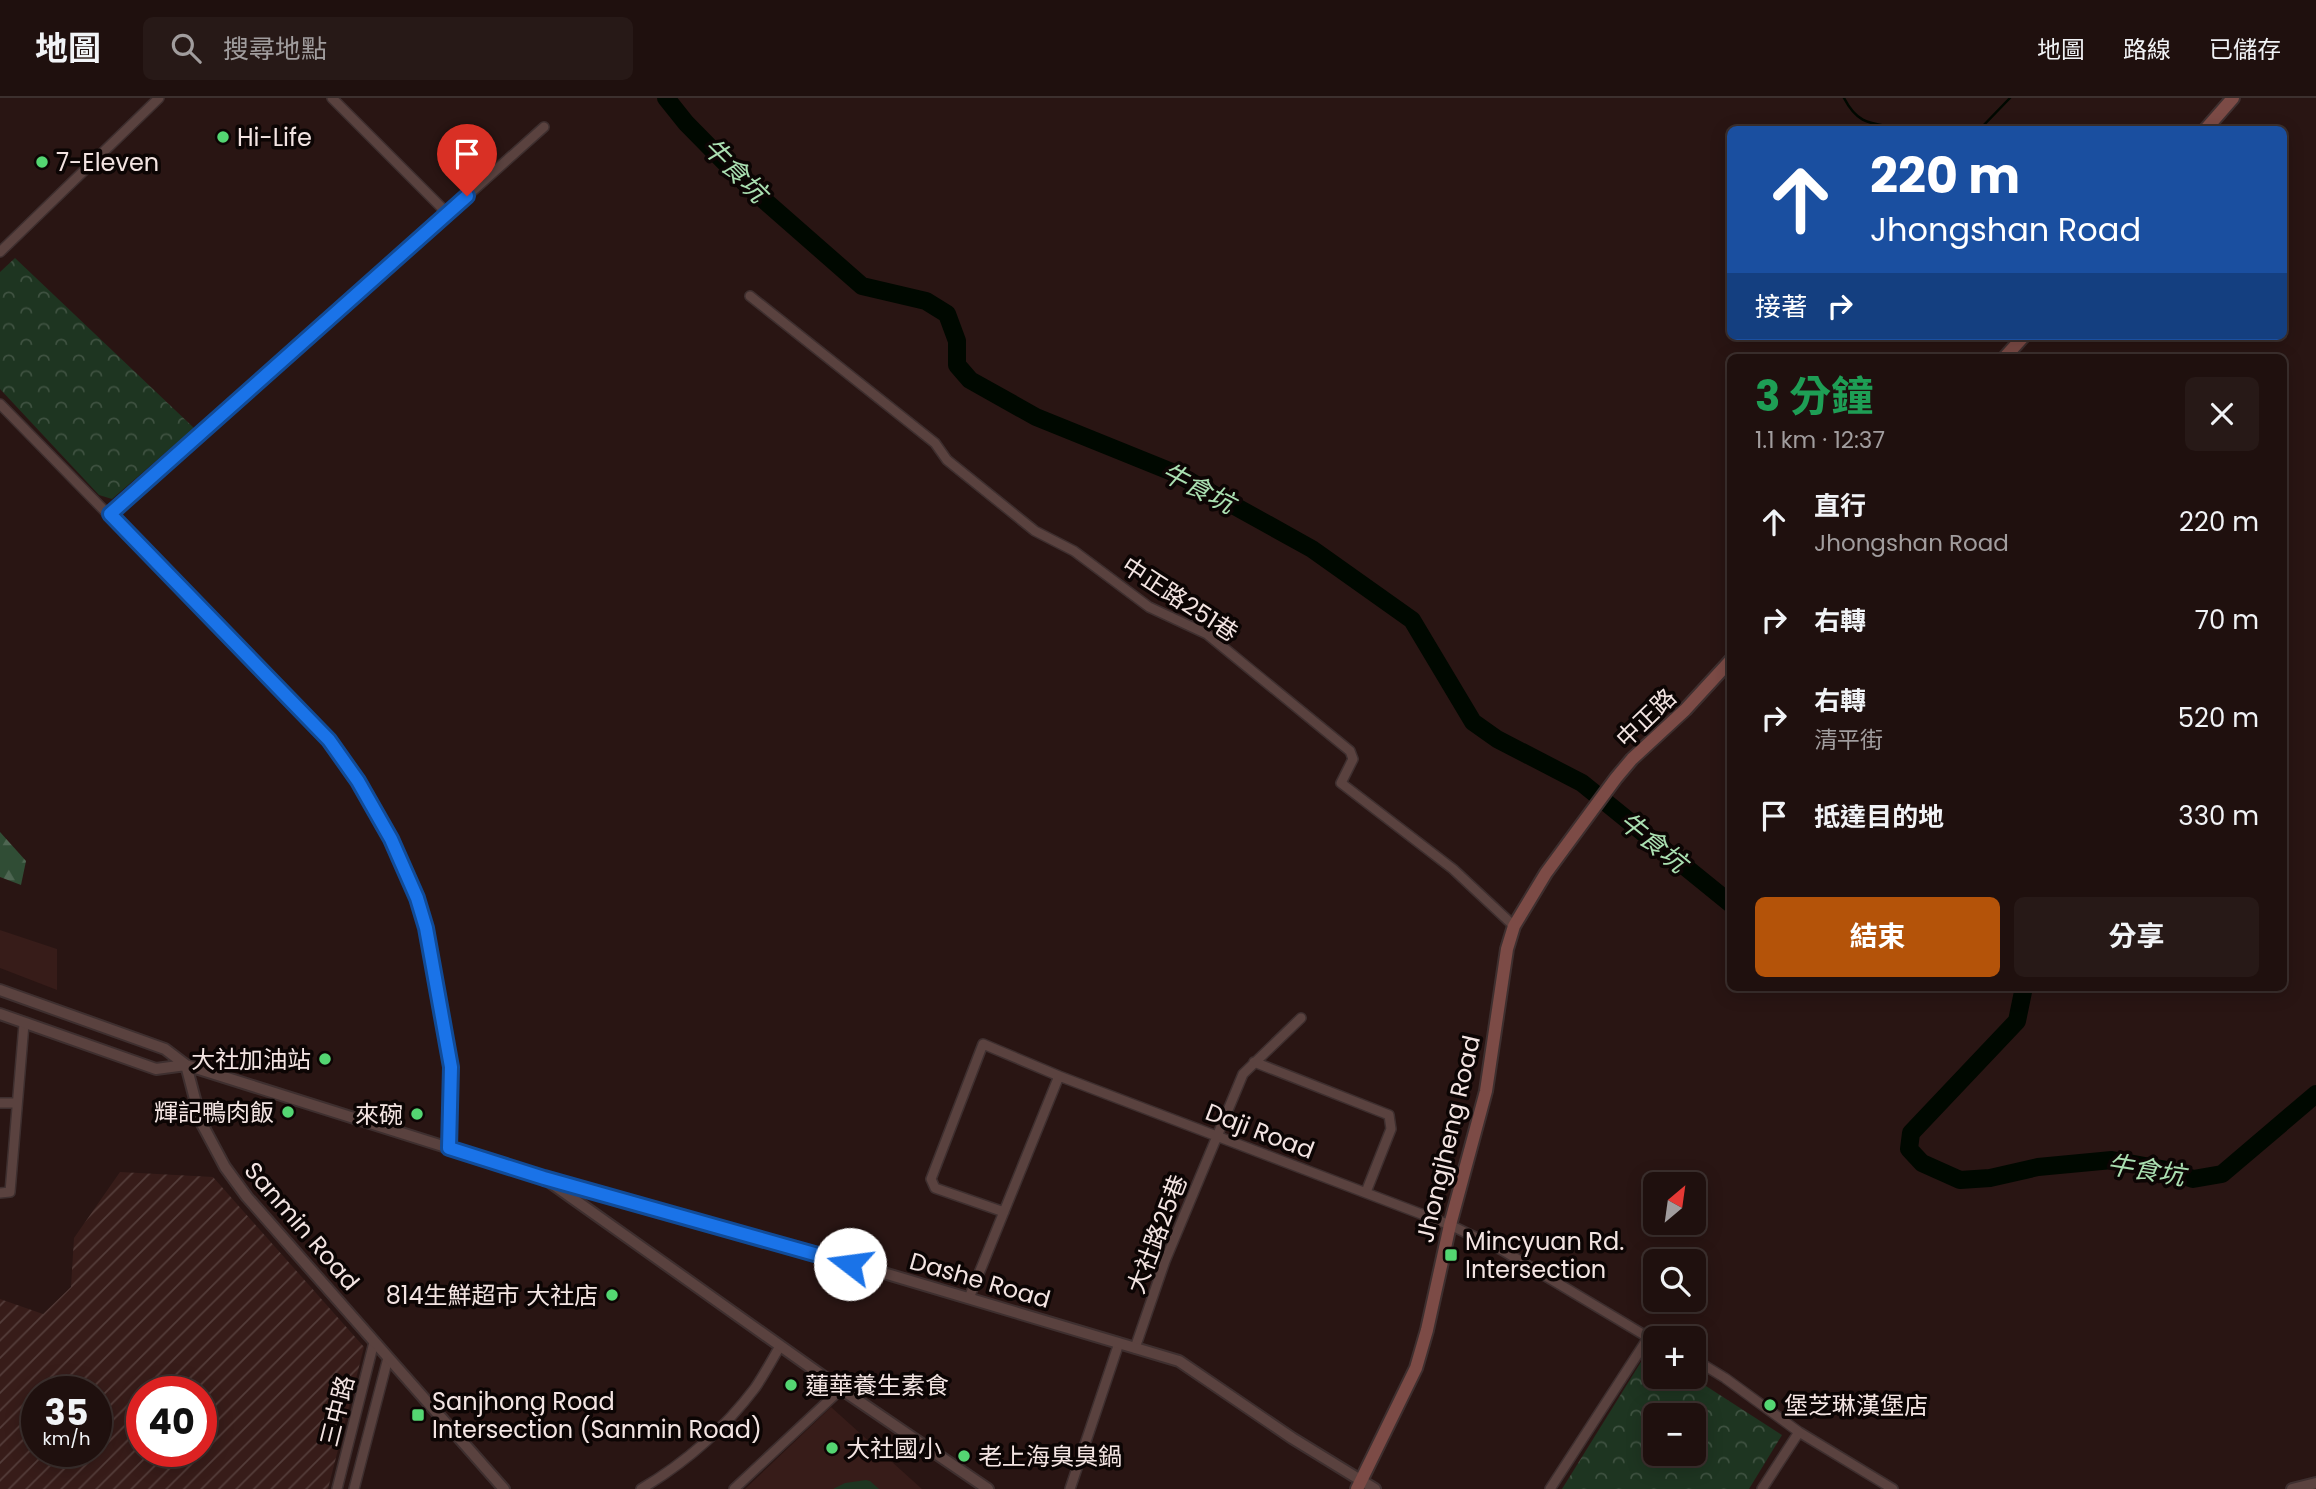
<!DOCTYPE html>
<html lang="zh-TW">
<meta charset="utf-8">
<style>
:root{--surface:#1f100e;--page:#271917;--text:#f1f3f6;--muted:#a19d9e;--line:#3c302e;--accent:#b45309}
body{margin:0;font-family:Poppins,"Noto Sans TC",sans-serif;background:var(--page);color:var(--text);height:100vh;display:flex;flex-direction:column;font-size:26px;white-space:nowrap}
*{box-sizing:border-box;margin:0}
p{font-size:23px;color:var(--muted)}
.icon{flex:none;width:38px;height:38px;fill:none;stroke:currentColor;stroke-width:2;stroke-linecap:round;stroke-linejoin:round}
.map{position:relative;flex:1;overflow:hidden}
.sheet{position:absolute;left:1727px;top:256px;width:560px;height:637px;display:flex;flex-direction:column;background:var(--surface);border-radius:10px;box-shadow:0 4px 18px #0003,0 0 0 2px var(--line)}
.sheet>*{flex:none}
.top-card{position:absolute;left:1727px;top:28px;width:560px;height:214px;border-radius:10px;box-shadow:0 4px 18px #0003,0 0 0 2px var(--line);background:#1a4fa0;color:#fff;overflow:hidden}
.needle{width:46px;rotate:29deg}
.controls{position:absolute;left:1643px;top:1074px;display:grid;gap:14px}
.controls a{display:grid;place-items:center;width:63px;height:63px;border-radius:10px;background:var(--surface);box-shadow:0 4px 18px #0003,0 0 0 2px var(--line);font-size:35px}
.speed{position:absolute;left:21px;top:1278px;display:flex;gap:14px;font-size:35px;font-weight:700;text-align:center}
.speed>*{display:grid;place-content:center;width:91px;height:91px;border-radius:50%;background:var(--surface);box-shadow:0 4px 18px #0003,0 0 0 2px var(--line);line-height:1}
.speed small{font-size:18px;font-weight:400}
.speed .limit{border:10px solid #d22;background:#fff;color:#111}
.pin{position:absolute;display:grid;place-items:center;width:60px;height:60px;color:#fff;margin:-72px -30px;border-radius:50% 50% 50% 0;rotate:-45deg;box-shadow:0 0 7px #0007}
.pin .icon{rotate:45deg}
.me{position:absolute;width:77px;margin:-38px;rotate:285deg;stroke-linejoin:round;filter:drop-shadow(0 0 5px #0008)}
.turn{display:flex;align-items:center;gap:24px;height:147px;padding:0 28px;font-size:32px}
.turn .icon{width:91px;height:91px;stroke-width:2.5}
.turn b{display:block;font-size:49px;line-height:60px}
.then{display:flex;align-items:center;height:66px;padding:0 28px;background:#0003;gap:14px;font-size:26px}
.round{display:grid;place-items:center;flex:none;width:74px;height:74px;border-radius:10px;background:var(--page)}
.headline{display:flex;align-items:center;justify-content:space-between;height:119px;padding:0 28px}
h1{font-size:42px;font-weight:700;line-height:52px;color:#1e9e55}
.primary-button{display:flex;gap:14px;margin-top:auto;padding:14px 28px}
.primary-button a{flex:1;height:80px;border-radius:10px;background:var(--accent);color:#fff;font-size:28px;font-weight:700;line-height:80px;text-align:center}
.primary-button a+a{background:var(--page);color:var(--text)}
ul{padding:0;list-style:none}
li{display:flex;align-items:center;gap:21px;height:98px;padding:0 28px}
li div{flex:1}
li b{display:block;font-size:26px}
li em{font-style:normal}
header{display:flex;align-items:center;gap:42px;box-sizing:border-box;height:98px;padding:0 35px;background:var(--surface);border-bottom:2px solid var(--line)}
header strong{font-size:33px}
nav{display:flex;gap:38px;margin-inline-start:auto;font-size:24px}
.search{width:490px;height:63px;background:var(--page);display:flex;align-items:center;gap:18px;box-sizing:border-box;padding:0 24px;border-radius:10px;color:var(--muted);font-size:26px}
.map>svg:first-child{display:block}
</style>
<header>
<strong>地圖</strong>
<div class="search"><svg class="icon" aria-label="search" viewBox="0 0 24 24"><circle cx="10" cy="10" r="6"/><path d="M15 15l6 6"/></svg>搜尋地點</div>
<nav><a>地圖</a><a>路線</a><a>已儲存</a></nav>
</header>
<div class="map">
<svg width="2316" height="1391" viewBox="0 0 2316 1391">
<defs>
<pattern id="industrial-furrows" width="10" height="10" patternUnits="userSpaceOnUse" patternTransform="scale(1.75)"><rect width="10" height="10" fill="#371c19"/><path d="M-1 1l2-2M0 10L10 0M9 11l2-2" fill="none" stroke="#543d3a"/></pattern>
<pattern id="forest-firs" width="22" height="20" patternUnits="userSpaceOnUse" patternTransform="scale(1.75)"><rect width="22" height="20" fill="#304d35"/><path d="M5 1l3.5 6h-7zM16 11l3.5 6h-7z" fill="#4e6652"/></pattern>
<pattern id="park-crowns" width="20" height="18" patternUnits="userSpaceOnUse" patternTransform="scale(1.75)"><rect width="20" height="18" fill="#1e3521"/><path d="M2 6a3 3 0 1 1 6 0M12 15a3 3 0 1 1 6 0" fill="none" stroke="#3f5241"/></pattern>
</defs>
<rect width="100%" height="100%" fill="#291513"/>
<path fill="#371c19" d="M 0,832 L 57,851 L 57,892 L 0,870 Z
M 831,1309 L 922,1391 L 745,1391 Z"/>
<path fill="url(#industrial-furrows)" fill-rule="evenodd" d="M 120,1074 L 213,1079 L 364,1249 L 328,1391 L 0,1391 L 0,1201 L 43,1216 L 71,1189 L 74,1140 ZM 37,1293 L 96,1293 L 96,1353 L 37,1353 ZM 201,1293 L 201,1353 L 142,1353 L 142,1293 Z"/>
<path fill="url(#forest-firs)" d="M 0,734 L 26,763 L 21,787 L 0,779 Z"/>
<path fill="url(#park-crowns)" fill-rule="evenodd" d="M 15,160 L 194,330 L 112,401 L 99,397 L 0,291 L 0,174 Z
M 1649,1251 L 1655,1256 L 1656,1279 L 1692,1279 L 1782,1337 L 1749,1391 L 1562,1391 ZM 1656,1318 L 1694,1318 L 1694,1356 L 1656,1356 Z"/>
<path fill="#1e3521" d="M 866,1382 L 870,1383 L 879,1391 L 833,1391 L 845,1385 Z"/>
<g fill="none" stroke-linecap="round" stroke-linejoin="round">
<path stroke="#000800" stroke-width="2.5" d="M 1844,0 C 1860,31 1876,24 1906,32
M 1979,32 L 2010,0"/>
<path stroke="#000800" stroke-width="18" d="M 666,0 L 686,25 L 748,88 L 862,188 L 926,203 L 947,216 L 957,243 L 957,267 L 970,282 L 1036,319 L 1177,376 L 1312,451 L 1412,522 L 1473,624 L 1497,641 L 1582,685 L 1731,806
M 2024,889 L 2017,923 L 1911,1035 L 1909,1051 L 1922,1065 L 1960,1082 L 1990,1080 L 2038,1069 L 2112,1062 L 2167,1072 L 2193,1081 L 2222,1076 L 2316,996"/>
<defs>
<path id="minor" d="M 332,0 L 447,115
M 0,154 L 159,0
M 750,198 L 935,345 L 947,362 L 1035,433 L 1074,453 L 1149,509 L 1207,536 L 1350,653 L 1353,661 L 1341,685 L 1453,771 L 1514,828
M 0,306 L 329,642 L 358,683 L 391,741 L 417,801 L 426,830 L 451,969 L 449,1050
M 110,417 L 544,29
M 1254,964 L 1389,1017 L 1391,1031 L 1366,1094
M 0,1005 L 17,1005
M 0,1095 L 10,1094 L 24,926
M 1004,1114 L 935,1090 L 931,1081 L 983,946 L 1059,978
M 969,1200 L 1059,978 L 1450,1127 L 1502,1152 L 1656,1244
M 1135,1250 L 1165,1163 L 1243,976 L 1301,920
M 1694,1261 L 1725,1280 L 1799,1334 L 1893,1391
M 337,1391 L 374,1244
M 354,1391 L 388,1260
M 641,1391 C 685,1365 724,1331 755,1290 C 764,1277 772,1262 780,1248
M 734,1391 L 841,1291
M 1070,1391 L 1119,1245
M 1550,1391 L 1648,1240
M 1762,1391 L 1799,1334"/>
<path id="tertiary" d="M 0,892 L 165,951 L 186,967 L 544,1080 L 841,1291 L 988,1391
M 0,916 L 156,971 L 186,967
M 186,967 L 201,1024 L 225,1069 L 247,1099 L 504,1391
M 553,1083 L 877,1173 L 1179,1263 L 1292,1340 L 1375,1391
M 2292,1391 L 2316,1385"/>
<path id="secondary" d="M 2205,32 L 2233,0
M 2005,259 L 2024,238
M 1357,1391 L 1416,1270 L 1427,1232 L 1450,1127 L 1486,993 L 1507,851 L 1514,828 L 1546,775 L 1616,680 L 1632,661 L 1685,612 L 1731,562"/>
</defs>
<use href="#minor" stroke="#3e2f2f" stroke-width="12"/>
<use href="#tertiary" stroke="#3e2f2f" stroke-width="14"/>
<use href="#secondary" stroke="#3e2f2f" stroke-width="16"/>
<use href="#minor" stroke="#5a423f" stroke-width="9"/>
<use href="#tertiary" stroke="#5a423f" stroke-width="10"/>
<use href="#secondary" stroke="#7c4b46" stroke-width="12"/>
</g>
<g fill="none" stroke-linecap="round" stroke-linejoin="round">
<defs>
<path id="route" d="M 467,98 L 110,416 L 329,642 L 358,683 L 391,741 L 417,800 L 426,830 L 451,969 L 449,1050 L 544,1080 L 850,1166"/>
</defs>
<use href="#route" stroke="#114b97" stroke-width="18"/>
<use href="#route" stroke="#1a73e8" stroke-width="12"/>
</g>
<g fill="#54d672" stroke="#0c0504" stroke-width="2.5">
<circle cx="223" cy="39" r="7"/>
<circle cx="42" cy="64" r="7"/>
<circle cx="325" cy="961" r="7"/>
<circle cx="288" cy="1014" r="7"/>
<circle cx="417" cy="1016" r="7"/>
<rect x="1444" y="1150" width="14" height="14" rx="3.5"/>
<circle cx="612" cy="1197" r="7"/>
<circle cx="791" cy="1287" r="7"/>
<circle cx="1770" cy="1307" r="7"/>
<rect x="411" y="1310" width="14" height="14" rx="3.5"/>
<circle cx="832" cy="1350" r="7"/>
<circle cx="964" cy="1358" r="7"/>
</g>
<g text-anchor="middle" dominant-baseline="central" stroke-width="7" stroke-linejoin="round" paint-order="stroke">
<g font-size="24" fill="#f3e4e2" stroke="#0c0504" text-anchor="start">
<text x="237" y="39">Hi-Life</text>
<text x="56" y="64">7-Eleven</text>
<text x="311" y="961" text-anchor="end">大社加油站</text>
<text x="274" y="1014" text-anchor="end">輝記鴨肉飯</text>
<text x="403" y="1016" text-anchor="end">來碗</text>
<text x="1465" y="1143">Mincyuan Rd.<tspan x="1465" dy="28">Intersection</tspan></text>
<text x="598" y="1197" text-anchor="end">814生鮮超市 大社店</text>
<text x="805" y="1287">蓮華養生素食</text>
<text x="432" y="1303">Sanjhong Road<tspan x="432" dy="28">Intersection (Sanmin Road)</tspan></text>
<text x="1784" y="1307">堡芝琳漢堡店</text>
<text x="846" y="1350">大社國小</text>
<text x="978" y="1358">老上海臭臭鍋</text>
</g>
<g font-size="24" fill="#f3e4e2" stroke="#0c0504">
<text transform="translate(1180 501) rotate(33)">中正路251巷</text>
<text transform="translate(1646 620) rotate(-44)">中正路</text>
<text transform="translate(1260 1033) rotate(21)">Daji Road</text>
<text transform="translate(1448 1041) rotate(-77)">Jhongjheng Road</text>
<text transform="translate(302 1128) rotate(49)">Sanmin Road</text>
<text transform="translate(1157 1136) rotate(-69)">大社路25巷</text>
<text transform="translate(980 1182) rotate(16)">Dashe Road</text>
<text transform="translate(337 1313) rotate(-76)">三中路</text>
</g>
<g font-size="26" font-style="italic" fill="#abe0b2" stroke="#0c0504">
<text transform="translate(735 72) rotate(45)">牛食坑</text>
<text transform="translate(1198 390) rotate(27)">牛食坑</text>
<text transform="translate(1653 744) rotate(39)">牛食坑</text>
<text transform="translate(2146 1072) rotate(9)">牛食坑</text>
</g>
</g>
</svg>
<div class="controls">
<a><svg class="needle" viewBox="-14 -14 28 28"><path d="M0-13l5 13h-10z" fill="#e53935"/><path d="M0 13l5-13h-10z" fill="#a19d9e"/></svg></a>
<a><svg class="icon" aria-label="search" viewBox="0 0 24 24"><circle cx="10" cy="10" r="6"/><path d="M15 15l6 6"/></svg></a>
<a>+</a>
<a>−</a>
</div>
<div class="speed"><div>35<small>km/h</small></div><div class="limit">40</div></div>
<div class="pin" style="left:467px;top:98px;background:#d93025"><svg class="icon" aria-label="arrive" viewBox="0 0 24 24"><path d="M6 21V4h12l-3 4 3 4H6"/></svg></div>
<svg class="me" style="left:850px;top:1166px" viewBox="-20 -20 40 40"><circle r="19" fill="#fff"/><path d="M0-13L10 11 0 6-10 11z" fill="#1a73e8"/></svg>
<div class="top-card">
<div class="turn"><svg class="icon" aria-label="ahead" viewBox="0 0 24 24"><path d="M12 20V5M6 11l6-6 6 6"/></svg><div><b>220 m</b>Jhongshan Road</div></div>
<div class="then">接著<svg class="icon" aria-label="right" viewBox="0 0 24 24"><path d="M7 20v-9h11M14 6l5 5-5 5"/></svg></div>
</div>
<section class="sheet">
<div class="headline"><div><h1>3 分鐘</h1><p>1.1 km · 12:37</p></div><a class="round"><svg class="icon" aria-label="close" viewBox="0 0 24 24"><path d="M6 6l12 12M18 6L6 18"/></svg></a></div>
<ul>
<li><svg class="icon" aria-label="ahead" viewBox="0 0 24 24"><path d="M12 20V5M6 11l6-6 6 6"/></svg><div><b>直行</b><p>Jhongshan Road</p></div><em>220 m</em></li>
<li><svg class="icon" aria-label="right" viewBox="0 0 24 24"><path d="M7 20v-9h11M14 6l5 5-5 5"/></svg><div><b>右轉</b></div><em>70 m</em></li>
<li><svg class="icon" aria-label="right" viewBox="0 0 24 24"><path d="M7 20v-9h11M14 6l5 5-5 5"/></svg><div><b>右轉</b><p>清平街</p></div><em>520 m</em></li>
<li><svg class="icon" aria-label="arrive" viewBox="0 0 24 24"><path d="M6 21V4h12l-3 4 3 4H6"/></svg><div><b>抵達目的地</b></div><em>330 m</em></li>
</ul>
<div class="primary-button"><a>結束</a><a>分享</a></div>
</section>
</div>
